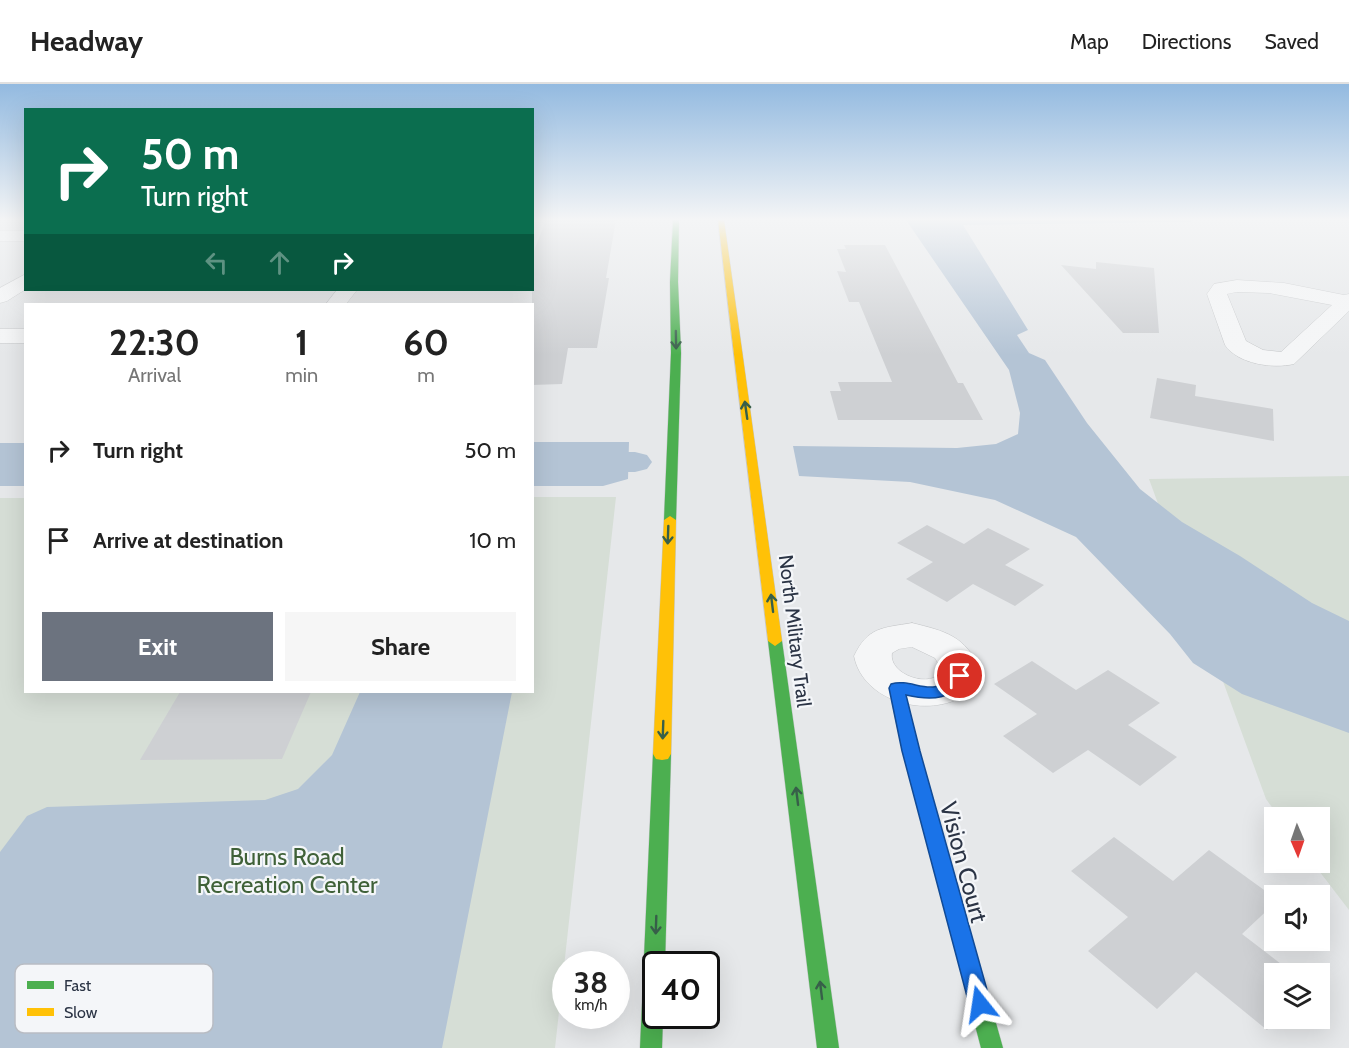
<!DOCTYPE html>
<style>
:root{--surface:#fff;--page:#f6f6f6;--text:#222;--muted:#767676;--line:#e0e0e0;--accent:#6c737f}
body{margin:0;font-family:Cabin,sans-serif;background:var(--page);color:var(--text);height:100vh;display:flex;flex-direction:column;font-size:22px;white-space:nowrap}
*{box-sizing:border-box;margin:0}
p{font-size:20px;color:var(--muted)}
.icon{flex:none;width:33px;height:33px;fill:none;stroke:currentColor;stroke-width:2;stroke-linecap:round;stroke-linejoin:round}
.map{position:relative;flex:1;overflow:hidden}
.sheet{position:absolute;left:24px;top:219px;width:510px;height:390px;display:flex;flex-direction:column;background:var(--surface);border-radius:0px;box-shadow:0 6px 24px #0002}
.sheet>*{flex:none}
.hud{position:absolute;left:24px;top:24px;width:510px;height:183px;border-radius:0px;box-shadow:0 6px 24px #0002;background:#0b6e4f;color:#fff;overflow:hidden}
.needle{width:39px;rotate:178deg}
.fabs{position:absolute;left:1264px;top:723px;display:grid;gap:12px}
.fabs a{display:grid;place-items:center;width:66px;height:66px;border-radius:0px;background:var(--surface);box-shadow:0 6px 24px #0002;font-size:30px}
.speed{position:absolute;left:552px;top:867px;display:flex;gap:12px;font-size:30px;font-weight:700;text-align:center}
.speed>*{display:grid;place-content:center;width:78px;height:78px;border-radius:50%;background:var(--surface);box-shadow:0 6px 24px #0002;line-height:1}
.speed small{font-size:15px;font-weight:400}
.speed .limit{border:3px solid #111;border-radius:9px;background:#fff;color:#111}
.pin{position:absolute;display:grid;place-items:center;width:51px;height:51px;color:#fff;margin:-26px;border:3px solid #fff;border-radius:50%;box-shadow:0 2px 6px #0007}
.me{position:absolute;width:66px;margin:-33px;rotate:345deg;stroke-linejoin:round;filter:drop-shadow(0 0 4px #0008)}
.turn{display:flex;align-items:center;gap:21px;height:126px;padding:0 18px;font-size:27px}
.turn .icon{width:78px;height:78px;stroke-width:2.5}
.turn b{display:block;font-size:42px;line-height:51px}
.lanes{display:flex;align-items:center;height:57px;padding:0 18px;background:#0003;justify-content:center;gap:30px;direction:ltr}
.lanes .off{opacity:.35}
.eta{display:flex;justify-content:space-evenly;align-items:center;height:102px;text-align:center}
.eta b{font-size:36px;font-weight:800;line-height:42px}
.cta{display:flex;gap:12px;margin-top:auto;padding:12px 18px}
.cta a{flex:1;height:69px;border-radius:0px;background:var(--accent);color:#fff;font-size:24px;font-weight:800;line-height:69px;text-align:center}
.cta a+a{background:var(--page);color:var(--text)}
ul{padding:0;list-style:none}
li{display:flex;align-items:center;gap:18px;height:90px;padding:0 18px}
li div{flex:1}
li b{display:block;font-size:22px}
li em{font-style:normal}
header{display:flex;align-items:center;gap:36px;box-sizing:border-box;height:84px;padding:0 30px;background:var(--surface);border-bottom:2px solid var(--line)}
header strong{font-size:28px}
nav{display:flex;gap:33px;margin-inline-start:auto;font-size:21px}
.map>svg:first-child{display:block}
</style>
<header>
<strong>Headway</strong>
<nav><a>Map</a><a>Directions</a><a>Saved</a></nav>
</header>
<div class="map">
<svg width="1349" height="964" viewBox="0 0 1349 964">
<rect width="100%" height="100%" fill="#e6e8ea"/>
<path fill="#d6ded6" d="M 1349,392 L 1349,826 L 1313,779 L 1320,778 L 1320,734 L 1279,733 L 1266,715 L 1149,395 Z
M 533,413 L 616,413 L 555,964 L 0,964 L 0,414 L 25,414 L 26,608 L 532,608 Z"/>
<path fill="#b4c4d5" d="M 906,136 L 1193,136 L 1191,138 L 963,141 L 1028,246 L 1017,251 L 1029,269 L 1045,276 L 1087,339 L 1140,405 L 1182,438 L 1240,472 L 1312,519 L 1349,537 L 1349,649 L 1242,610 L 1193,579 L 1170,550 L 1076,453 L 995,416 L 910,398 L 799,392 L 793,362 L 957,364 L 996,360 L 1018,350 L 1020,329 L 1009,286 Z
M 533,358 L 629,358 L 628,395 L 603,402 L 533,402 Z
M 0,359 L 25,359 L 25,402 L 0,402 Z
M 360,608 L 512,608 L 442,964 L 0,964 L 0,768 L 27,732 L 47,723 L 265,716 L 298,705 L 332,671 Z"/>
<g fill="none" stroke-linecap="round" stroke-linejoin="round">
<path fill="#b4c4d5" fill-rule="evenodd" d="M 532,368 L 635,368 L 647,371 L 652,378 L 647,385 L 635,388 L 532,388 Z"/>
</g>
<path fill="#ced0d3" d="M 546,136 L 616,136 L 606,194 L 609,194 L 597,264 L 568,264 L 562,300 L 532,301 L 532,172 Z
M 844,161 L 885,161 L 958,299 L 963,299 L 983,336 L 838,336 L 830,307 L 841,307 L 838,298 L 892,298 L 859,218 L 849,218 L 837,187 L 846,188 L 837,165 L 846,165 Z
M 1096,178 L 1154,184 L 1159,249 L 1123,249 L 1061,181 L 1096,185 Z
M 1157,294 L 1196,301 L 1195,312 L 1273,325 L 1274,357 L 1150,334 Z
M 927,441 L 964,460 L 988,444 L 1030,465 L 1005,481 L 1044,501 L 1015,522 L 973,500 L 947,518 L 906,495 L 933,478 L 897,459 Z
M 1032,577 L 1076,606 L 1108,586 L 1160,619 L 1128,641 L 1177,673 L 1140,702 L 1088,666 L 1053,689 L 1003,652 L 1037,630 L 994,600 Z
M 180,608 L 311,608 L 282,675 L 140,676 Z
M 1114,753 L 1173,797 L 1209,766 L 1275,814 L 1275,819 L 1242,850 L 1294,890 L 1275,890 L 1275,934 L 1278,934 L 1267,946 L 1196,888 L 1157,925 L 1088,867 L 1128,833 L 1071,787 Z"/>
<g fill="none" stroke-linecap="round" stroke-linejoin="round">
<defs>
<path id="street" d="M 0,147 L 26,147 L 26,157 L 0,157 Z
M 26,190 L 26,205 L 7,217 L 0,219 L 0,204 Z
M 1237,196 L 1284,199 L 1344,211 L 1349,210 L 1349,227 L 1294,280 C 1273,285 1238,280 1225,261 L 1207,210 L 1214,200 ZM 1237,208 L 1269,209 L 1332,221 L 1281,268 L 1263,266 L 1246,257 L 1227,210 Z
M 337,206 L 357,206 L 346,220 L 326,220 Z
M 0,245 L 26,245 L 26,259 L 0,259 Z
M 912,539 C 945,547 966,552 980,586 L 965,611 C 928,635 863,618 854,572 C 868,543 882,544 912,539 ZM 912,563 L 935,574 L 942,586 C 933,606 888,591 892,569 L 899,565 Z"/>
<path id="fast" d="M 673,136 L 679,136 L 678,198 L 681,269 L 676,436 L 670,440 L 664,436 L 671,269 L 670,198 Z
M 775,552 L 782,557 L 839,964 L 817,964 L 768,557 Z
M 897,599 L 903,600 L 905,604 L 914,647 L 1003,964 L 981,964 L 898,647 L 889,604 L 891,600 Z
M 662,664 L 668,665 L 671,670 L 665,880 L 656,880 L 656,932 L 663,932 L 662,964 L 640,964 L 653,670 L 656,665 Z"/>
<path id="slow" d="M 718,136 L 724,136 L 782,557 L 775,562 L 768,557 Z
M 670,432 L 676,436 L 671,670 L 668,675 L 662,676 L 656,675 L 653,670 L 664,436 Z"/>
</defs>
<use href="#street" stroke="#c4c6c8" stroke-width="1"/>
<use href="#fast" stroke="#c4c6c8" stroke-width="1"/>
<use href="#slow" stroke="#c4c6c8" stroke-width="1"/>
<use href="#street" fill="#f5f6f7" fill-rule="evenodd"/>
<use href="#fast" fill="#4caf50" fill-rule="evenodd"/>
<use href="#slow" fill="#ffc107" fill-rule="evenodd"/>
</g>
<defs><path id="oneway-shaft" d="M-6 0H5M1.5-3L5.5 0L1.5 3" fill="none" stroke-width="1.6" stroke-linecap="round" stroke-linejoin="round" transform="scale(1.5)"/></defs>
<g stroke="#375f49">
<use href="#oneway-shaft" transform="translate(676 256) rotate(89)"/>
<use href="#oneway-shaft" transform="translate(746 326) rotate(-98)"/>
<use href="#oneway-shaft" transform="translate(668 451) rotate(92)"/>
<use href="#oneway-shaft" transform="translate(772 519) rotate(-97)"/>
<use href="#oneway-shaft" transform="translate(663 646) rotate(92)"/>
<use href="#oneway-shaft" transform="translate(797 712) rotate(-97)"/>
<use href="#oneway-shaft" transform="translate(656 841) rotate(92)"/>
<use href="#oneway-shaft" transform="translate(821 906) rotate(-97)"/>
</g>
<linearGradient id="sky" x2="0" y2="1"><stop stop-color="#93bae0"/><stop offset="0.5" stop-color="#f4f5f6"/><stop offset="1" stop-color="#f4f5f6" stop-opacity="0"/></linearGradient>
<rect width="1349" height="271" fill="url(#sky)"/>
<path fill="#1a73e8" stroke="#114b97" stroke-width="1.5" d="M 960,587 L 965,588 L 968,592 C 953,616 932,617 906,611 L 920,667 L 991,920 L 988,928 L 980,931 L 972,928 L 969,920 L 902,667 L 889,604 L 891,600 C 914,593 934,618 954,588 Z"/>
<g text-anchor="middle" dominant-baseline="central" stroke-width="4.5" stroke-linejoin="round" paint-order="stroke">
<g font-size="20" fill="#2b3445" stroke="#f4f6f9">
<text transform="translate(795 547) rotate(83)">North Military Trail</text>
</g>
<g font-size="24" fill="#3f6138" stroke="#f4f6f9">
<text x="287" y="772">Burns Road<tspan x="287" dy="28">Recreation Center</tspan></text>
</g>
<g font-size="24" fill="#2b3445" stroke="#f4f6f9">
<text transform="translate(964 778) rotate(75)">Vision Court</text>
</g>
</g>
<rect x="15" y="880" width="198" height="69" rx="9" fill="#f4f6f9" stroke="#b8bcc3" stroke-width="1.5"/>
<rect x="27" y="897" width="27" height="8" fill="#4caf50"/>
<rect x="27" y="924" width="27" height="8" fill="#ffc107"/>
<g font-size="16" fill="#2b3445">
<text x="64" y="907">Fast</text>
<text x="64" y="934">Slow</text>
</g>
</svg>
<div class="fabs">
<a><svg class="needle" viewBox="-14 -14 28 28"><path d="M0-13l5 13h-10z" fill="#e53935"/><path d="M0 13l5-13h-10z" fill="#767676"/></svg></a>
<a><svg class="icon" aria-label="sound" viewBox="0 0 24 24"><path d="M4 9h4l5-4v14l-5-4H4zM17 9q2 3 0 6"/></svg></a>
<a><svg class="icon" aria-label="layers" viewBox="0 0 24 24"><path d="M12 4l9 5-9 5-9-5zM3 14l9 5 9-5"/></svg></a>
</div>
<div class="speed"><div>38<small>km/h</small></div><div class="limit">40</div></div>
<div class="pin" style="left:960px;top:592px;background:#d93025"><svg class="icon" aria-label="arrive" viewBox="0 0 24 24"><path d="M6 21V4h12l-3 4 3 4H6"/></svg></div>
<svg class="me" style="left:980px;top:920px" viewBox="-20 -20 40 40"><path d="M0-17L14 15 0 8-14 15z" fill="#1a73e8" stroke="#fff" stroke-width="4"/></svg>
<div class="hud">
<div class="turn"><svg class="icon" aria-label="right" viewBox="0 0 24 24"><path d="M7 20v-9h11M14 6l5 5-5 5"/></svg><div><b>50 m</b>Turn right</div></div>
<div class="lanes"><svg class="icon off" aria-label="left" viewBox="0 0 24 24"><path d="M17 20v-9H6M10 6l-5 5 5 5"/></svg><svg class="icon off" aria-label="ahead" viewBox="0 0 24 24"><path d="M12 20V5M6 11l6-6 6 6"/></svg><svg class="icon" aria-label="right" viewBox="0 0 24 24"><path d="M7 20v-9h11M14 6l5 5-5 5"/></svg></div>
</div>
<section class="sheet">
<div class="eta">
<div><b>22:30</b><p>Arrival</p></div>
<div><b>1</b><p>min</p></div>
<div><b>60</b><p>m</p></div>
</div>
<ul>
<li><svg class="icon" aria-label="right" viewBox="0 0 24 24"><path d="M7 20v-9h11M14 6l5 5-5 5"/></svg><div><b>Turn right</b></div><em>50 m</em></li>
<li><svg class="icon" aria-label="arrive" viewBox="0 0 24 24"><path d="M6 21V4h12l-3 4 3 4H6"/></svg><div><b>Arrive at destination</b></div><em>10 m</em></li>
</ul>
<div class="cta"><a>Exit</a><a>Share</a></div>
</section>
</div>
